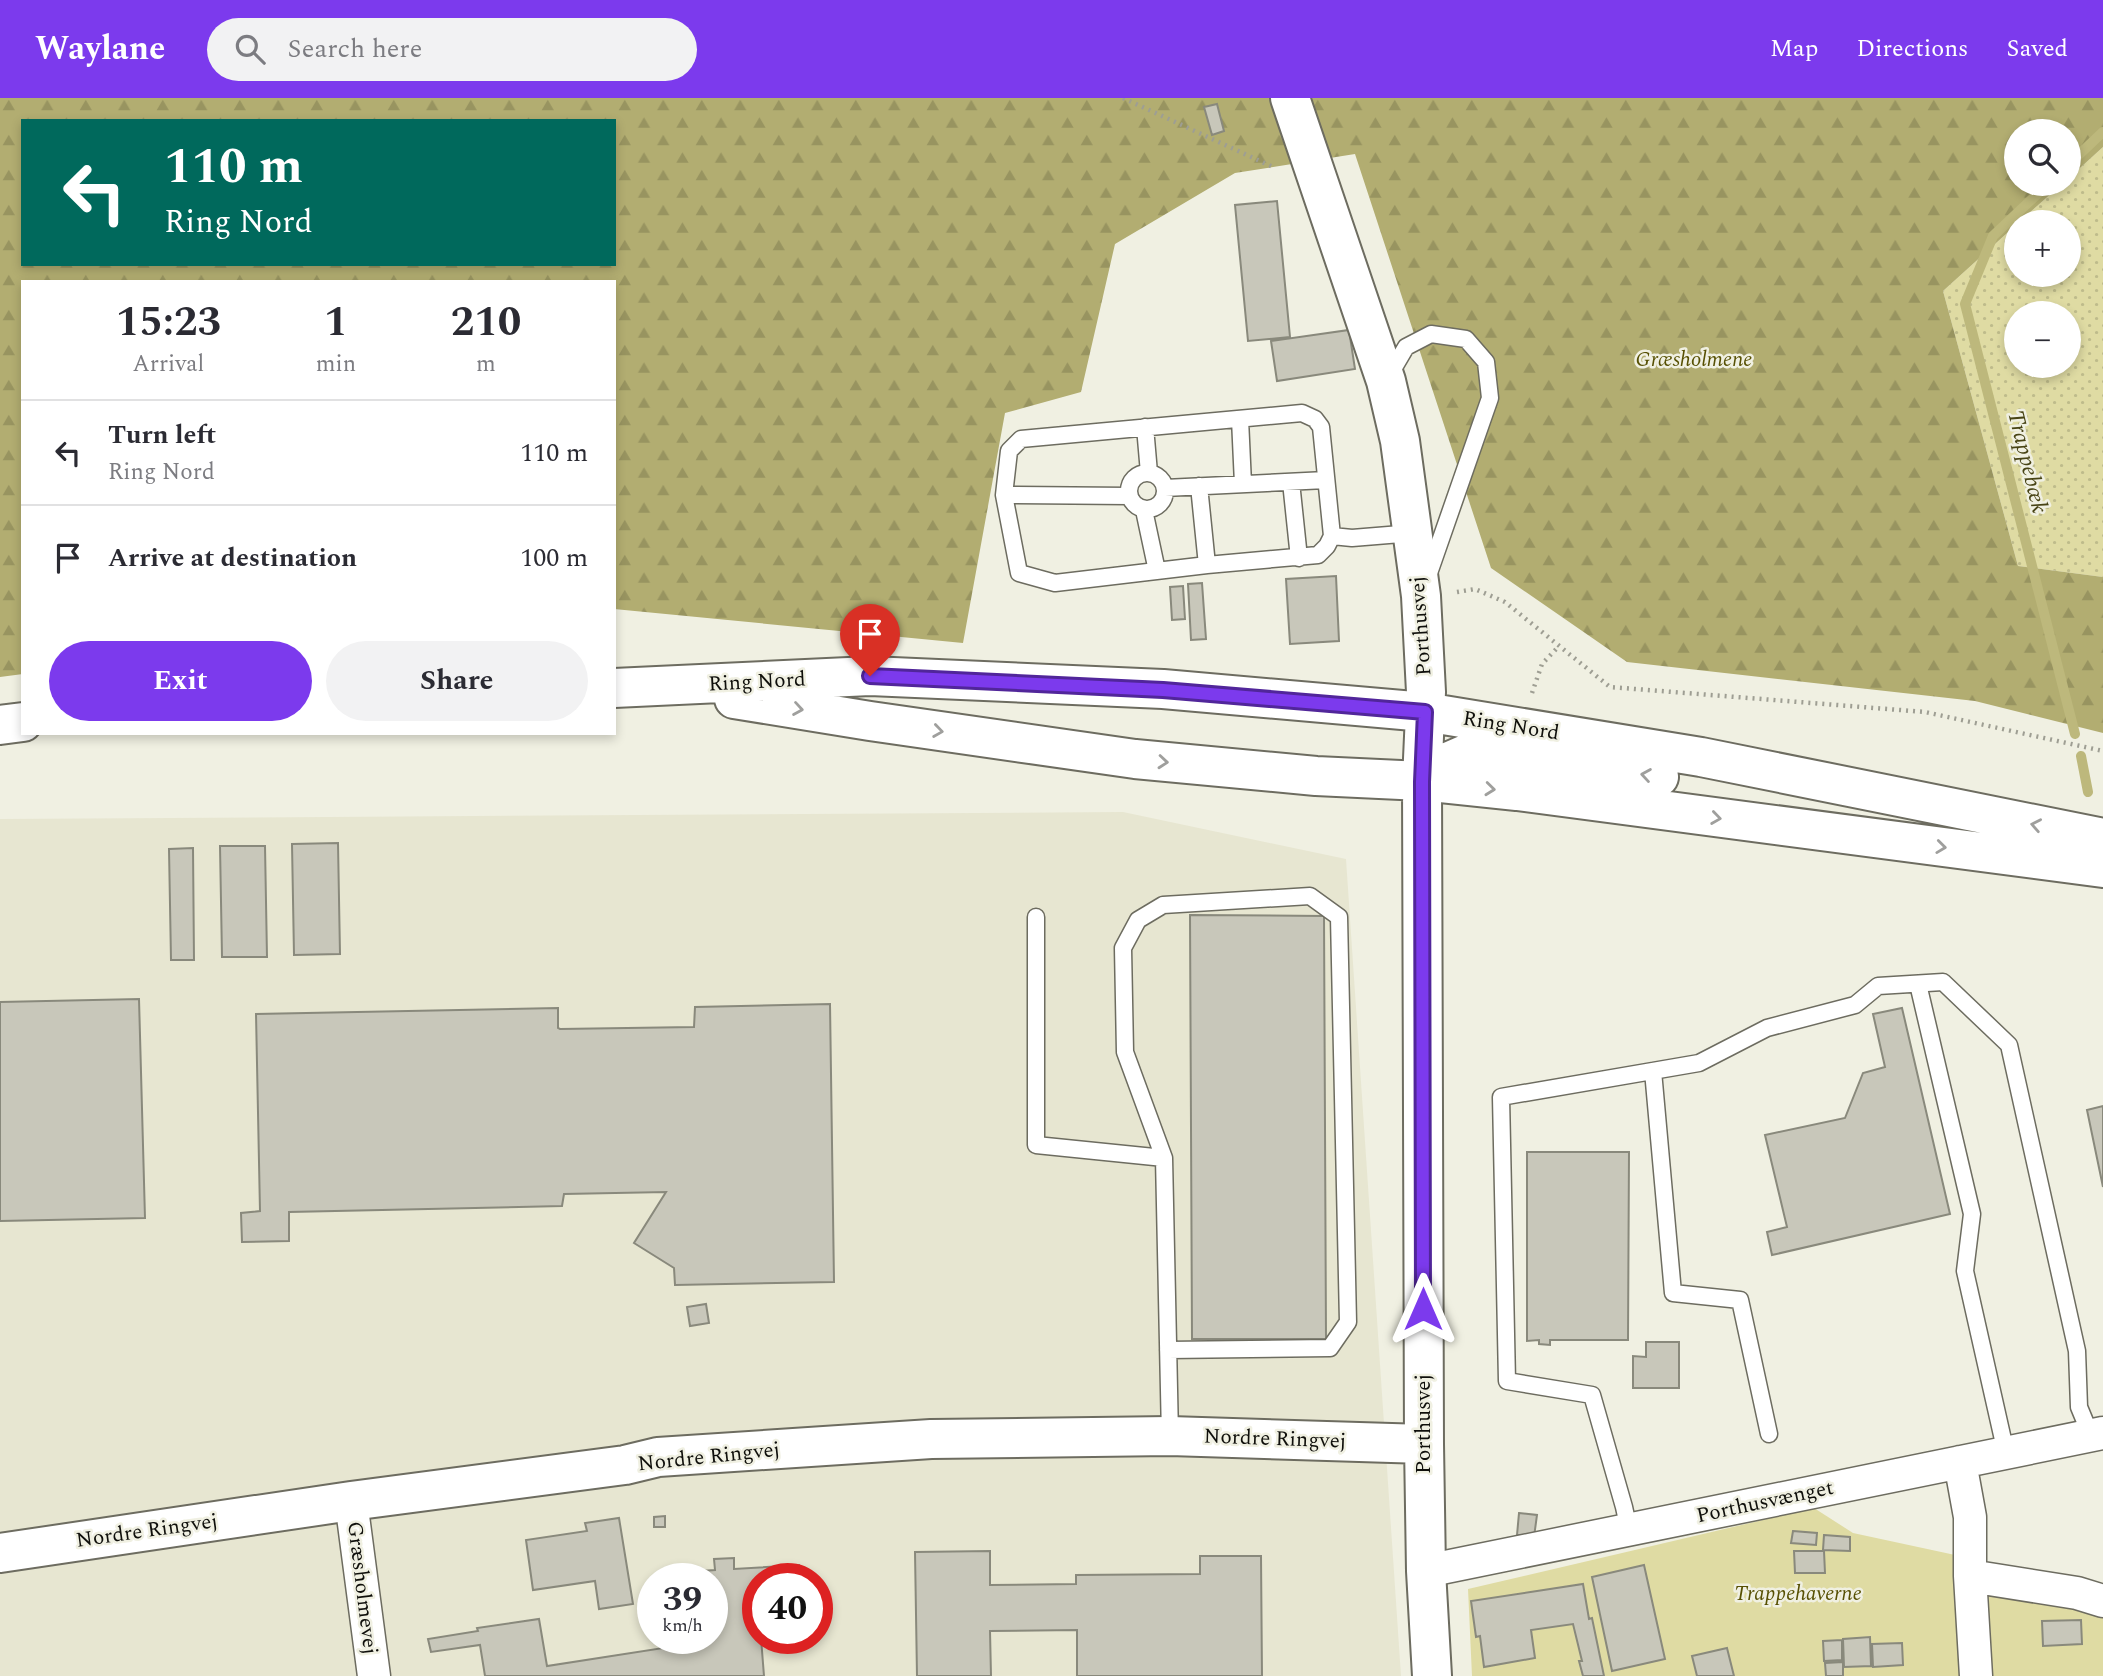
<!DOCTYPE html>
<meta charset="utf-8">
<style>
:root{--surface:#fff;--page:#f2f2f3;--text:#2b2b33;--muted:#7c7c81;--line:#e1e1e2;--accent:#7c3aed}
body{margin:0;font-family:Spectral,serif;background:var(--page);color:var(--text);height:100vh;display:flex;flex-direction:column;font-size:26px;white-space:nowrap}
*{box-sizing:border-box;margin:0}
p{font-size:23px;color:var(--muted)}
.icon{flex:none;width:38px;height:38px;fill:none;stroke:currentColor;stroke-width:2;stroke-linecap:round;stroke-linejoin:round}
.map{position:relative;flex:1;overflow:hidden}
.panel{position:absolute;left:21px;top:182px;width:595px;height:455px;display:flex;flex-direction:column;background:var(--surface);border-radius:0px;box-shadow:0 4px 10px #0003}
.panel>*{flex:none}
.banner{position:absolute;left:21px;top:21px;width:595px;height:147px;border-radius:0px;box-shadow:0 4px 10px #0003;background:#00695c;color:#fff;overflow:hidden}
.fabs{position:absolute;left:2004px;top:21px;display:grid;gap:14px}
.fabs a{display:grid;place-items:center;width:77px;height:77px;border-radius:50%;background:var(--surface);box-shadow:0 4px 10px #0003;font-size:35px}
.speed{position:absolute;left:637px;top:1465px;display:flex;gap:14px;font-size:35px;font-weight:700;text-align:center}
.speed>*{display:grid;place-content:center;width:91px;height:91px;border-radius:50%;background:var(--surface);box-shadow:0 4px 10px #0003;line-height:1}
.speed small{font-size:18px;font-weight:400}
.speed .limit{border:10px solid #d22;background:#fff;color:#111}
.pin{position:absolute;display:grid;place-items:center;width:60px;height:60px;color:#fff;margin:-72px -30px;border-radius:50% 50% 50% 0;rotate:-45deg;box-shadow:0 0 7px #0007}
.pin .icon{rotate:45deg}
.me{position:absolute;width:77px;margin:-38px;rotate:0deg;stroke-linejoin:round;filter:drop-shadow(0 0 5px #0008)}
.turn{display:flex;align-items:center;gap:24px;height:147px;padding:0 28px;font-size:32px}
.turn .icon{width:91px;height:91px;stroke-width:2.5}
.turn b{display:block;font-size:49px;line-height:60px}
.eta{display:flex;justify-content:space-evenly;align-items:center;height:119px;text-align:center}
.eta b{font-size:42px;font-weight:700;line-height:49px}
.primary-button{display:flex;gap:14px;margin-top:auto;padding:14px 28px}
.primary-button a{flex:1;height:80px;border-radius:42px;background:var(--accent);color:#fff;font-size:28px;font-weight:700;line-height:80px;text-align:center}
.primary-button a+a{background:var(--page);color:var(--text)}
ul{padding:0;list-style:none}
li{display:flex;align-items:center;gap:21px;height:105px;padding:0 28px;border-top:2px solid var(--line)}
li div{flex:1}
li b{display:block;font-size:26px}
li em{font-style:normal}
header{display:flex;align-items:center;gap:42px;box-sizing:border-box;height:98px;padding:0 35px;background:var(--accent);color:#fff}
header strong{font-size:33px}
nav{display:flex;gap:38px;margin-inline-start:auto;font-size:24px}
.search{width:490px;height:63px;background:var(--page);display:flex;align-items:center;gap:18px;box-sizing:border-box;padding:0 24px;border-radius:38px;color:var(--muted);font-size:26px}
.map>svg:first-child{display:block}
</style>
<header>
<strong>Waylane</strong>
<div class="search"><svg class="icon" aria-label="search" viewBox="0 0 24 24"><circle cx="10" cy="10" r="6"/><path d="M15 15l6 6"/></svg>Search here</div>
<nav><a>Map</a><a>Directions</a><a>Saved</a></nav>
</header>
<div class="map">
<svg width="2103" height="1578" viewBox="0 0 2103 1578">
<defs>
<pattern id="grass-dots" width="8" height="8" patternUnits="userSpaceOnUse" patternTransform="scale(1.75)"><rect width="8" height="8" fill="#dfdba3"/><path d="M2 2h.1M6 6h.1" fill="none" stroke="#bebb8b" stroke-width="1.8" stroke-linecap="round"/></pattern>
<pattern id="forest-firs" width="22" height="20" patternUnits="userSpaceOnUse" patternTransform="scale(1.75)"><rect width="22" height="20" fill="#b2ad71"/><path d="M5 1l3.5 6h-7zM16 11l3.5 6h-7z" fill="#989460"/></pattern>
</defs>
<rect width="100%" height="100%" fill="#f0f0e2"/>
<path fill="#e7e6d1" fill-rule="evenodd" d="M 1123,714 L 1346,761 L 1401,1578 L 0,1578 L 0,721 ZM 653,1480 L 712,1480 L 712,1540 L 653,1540 ZM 758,1480 L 817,1480 L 817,1540 L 758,1540 Z"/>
<path fill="url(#grass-dots)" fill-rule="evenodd" d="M 2103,49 L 2103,479 L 2018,468 L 1943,193 L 2016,127 L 2016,177 L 2068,177 L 2068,124 L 2019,124 L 2062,86 L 2068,86 L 2069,80 ZM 2016,215 L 2068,215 L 2068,268 L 2016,268 Z"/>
<path fill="url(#forest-firs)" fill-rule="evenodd" d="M 0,0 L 2103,0 L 2103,49 L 2069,80 L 2068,33 L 2016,33 L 2016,86 L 2062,86 L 2019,124 L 2016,124 L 2016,127 L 1943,193 L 2018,468 L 2103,479 L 2103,635 L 1975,603 L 1627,564 L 1491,470 L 1355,56 L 1235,75 L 1115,146 L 1081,294 L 1005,315 L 963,545 L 614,511 L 614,184 L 23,184 L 23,576 L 0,579 ZM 23,23 L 614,23 L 614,166 L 23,166 Z"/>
<path fill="#dfdba3" d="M 1814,1410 L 1853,1435 L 2103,1489 L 2103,1578 L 1472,1578 L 1468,1491 Z"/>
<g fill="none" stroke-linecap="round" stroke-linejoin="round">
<path stroke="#bdb87c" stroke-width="10" d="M 2068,67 L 2103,34
M 2048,86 L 1993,138 L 1965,206 L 2075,636
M 2081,658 L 2088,694"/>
</g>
<path fill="#c8c7ba" stroke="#89897c" stroke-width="2" d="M 1217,6 L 1224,33 L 1212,37 L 1204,9 Z
M 1277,103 L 1290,239 L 1248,243 L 1235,107 Z
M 1349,232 L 1355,271 L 1277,283 L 1271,243 Z
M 1336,478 L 1339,543 L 1290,546 L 1286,481 Z
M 1202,485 L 1206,541 L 1191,542 L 1188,486 Z
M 1183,488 L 1185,521 L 1172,522 L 1170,489 Z
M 338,745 L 340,856 L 294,857 L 292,746 Z
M 220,748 L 265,748 L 267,859 L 222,859 Z
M 193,750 L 194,862 L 171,862 L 169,751 Z
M 1190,817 L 1324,818 L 1326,1241 L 1192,1241 Z
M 139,901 L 145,1120 L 0,1123 L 0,904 Z
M 830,906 L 834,1184 L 675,1187 L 674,1170 L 634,1145 L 666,1094 L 564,1096 L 562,1108 L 289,1114 L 289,1143 L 242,1144 L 241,1115 L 260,1113 L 256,916 L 558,910 L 558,930 L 560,931 L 694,929 L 695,909 Z
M 1902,910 L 1950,1116 L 1772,1157 L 1767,1134 L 1787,1129 L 1765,1037 L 1845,1020 L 1863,975 L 1885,969 L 1873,916 Z
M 2103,1008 L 2103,1089 L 2087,1012 Z
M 1527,1054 L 1629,1054 L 1628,1242 L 1550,1242 L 1550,1247 L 1539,1246 L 1539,1242 L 1527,1243 Z
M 706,1206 L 709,1225 L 690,1228 L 687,1209 Z
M 1646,1244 L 1679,1244 L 1679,1290 L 1633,1290 L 1633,1258 L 1646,1259 Z
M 1519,1415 L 1537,1417 L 1534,1439 L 1517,1437 Z
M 665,1418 L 665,1429 L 654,1429 L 654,1419 Z
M 619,1420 L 633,1506 L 599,1511 L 595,1483 L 533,1492 L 526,1442 L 587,1433 L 585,1425 Z
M 1793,1433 L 1817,1435 L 1816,1447 L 1791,1445 Z
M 1824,1437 L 1850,1439 L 1850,1453 L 1823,1452 Z
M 990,1453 L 990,1487 L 1076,1486 L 1076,1477 L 1200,1476 L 1200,1458 L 1261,1458 L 1262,1578 L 1077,1578 L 1077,1532 L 990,1533 L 991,1578 L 917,1578 L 915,1454 Z
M 1794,1453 L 1824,1453 L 1825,1475 L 1795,1475 Z
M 734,1460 L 734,1471 L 799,1467 L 800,1480 L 758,1480 L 758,1540 L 761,1540 L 764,1578 L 485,1578 L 480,1547 L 431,1554 L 428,1541 L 478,1533 L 477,1530 L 539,1521 L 547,1568 L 670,1549 L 669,1540 L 712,1540 L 712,1480 L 657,1480 L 657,1476 L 715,1472 L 714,1461 Z
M 1644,1467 L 1665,1561 L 1612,1573 L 1592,1479 Z
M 1583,1486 L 1589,1521 L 1592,1520 L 1604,1578 L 1583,1578 L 1579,1563 L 1582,1563 L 1573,1526 L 1531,1532 L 1535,1560 L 1484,1569 L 1480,1538 L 1476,1539 L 1471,1503 Z
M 2081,1522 L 2082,1546 L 2043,1548 L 2042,1523 Z
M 1870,1539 L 1871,1568 L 1844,1569 L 1843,1541 Z
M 1842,1542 L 1842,1562 L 1824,1563 L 1823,1543 Z
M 1902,1545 L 1903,1567 L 1873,1569 L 1872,1546 Z
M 1727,1550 L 1734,1578 L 1697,1578 L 1692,1558 Z
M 1843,1564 L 1843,1578 L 1826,1578 L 1825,1565 Z"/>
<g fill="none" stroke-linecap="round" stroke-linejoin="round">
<defs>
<path id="lane" d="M 1389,278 L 1406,249 L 1431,236 L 1466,241 L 1486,264 L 1490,300 L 1428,478
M 1302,315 L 1315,321 L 1321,329 L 1332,438 L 1327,448 L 1318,457 L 1207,467 L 1055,485 L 1019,475 L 1004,397 L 1009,353 L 1021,341 Z
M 1240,321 L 1243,386
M 1145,329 L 1149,375
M1129 393a18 18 0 1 1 36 0a18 18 0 1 1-36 0Z
M 1291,384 L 1299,460
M 1199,388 L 1207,467
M 1165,390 L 1326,382
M 1004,397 L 1129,398
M 1144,412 L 1157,473
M 1332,438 L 1352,440 L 1413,435
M 1036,819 L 1036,1047 L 1164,1060
M 1918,886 L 1972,1116 L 1965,1173 L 2006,1355
M 1653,973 L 1673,1195 L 1740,1202 L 1769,1336
M 1168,1252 L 1330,1250 L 1348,1224 L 1339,819 L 1310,798 L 1163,807 L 1138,822 L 1123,850 L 1125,954 L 1164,1060 L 1170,1338
M 1629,1432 L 1624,1409 L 1592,1297 L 1507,1283 L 1501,999 L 1699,965 L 1767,930 L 1855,907 L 1878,888 L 1943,884 L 2009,947 L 2077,1253 L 2079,1309 L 2091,1338"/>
<path id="street" d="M 1960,1364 L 1970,1419 L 1970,1478 L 1976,1578
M 351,1403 L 374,1578
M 1426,1473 L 2103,1335
M 1970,1478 L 2077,1495 L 2103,1503"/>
<path id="secondary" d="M 1290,0 L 1386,283 L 1400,343 L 1421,498 L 1426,594 L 1422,683 L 1424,1346 L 1426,1473 L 1432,1578
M 614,590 L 870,578 L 1163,591 L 1425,614 L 1701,659 L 2103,740
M 734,601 L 870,623 L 1135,661 L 1316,678 L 1422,683 L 1517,693 L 2103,770
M 0,627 L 23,624
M 1422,683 L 1443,666 L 1466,656 L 1522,659 L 1659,679
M 0,1455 L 351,1403 L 625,1367 L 658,1359 L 931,1341 L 1170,1338 L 1424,1346"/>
</defs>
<use href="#lane" stroke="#6d6c60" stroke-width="19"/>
<use href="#street" stroke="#6d6c60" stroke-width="35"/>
<use href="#secondary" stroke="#6d6c60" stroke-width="42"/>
<path stroke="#9e9e93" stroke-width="4.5" stroke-dasharray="2 5" stroke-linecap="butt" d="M 1123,0 L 1273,69
M 1457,494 L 1475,491 L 1505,504 L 1610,589 L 1925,614 L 2103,653
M 1532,595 L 1542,566 L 1559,548"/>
<use href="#lane" stroke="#fff" stroke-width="16"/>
<use href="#street" stroke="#fff" stroke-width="32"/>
<use href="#secondary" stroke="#fff" stroke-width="38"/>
</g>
<defs><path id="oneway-chevron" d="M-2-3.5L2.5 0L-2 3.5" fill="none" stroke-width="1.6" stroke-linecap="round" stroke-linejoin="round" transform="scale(1.75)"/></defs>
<g stroke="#9f9f9d">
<use href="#oneway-chevron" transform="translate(798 611) rotate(9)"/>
<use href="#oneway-chevron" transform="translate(938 633) rotate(8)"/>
<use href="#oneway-chevron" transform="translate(1163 664) rotate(5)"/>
<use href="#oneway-chevron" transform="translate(1646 677) rotate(-171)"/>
<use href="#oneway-chevron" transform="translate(1490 691) rotate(6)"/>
<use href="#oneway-chevron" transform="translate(1716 720) rotate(8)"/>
<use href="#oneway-chevron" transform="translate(2036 727) rotate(-169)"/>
<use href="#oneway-chevron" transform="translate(1941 749) rotate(7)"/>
</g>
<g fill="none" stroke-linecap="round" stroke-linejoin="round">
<defs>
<path id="route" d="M 870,578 L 1163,592 L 1425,614 L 1422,684 L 1423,1211"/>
</defs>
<use href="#route" stroke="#51269a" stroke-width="18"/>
<use href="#route" stroke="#7c3aed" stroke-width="12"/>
</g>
<g text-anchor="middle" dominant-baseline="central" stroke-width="5" stroke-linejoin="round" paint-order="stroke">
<g font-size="21" font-style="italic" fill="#575003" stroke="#f0f0e2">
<text x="1694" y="262">Græsholmene</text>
<text x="1798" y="1496">Trappehaverne</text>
</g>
<g font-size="21" fill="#0f0f0b" stroke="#f0f0e2">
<text transform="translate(1421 528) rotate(-94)">Porthusvej</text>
<text transform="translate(757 584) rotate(-3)">Ring Nord</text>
<text transform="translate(1511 628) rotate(9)">Ring Nord</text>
<text transform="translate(1424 1326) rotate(-90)">Porthusvej</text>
<text transform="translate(1275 1341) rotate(2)">Nordre Ringvej</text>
<text transform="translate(709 1359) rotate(-6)">Nordre Ringvej</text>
<text transform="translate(1765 1404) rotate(-12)">Porthusvænget</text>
<text transform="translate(147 1433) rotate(-8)">Nordre Ringvej</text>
<text transform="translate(362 1490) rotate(83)">Græsholmevej</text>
</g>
<g font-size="23" font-style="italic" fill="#484415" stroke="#f0f0e2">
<text transform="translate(2027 364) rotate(76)">Trappebæk</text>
</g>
</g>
</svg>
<div class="fabs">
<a><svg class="icon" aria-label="search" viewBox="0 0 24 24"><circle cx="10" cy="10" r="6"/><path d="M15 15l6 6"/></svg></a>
<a>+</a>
<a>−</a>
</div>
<div class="speed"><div>39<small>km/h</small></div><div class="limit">40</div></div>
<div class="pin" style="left:870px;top:578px;background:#d93025"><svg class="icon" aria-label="arrive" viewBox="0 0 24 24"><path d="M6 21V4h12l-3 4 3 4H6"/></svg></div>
<svg class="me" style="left:1423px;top:1211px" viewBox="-20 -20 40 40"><path d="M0-17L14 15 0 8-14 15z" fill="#7c3aed" stroke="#fff" stroke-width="4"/></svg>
<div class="banner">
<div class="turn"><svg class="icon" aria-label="left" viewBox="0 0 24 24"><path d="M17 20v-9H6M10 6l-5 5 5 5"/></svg><div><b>110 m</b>Ring Nord</div></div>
</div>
<section class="panel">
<div class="eta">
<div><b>15:23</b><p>Arrival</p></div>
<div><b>1</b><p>min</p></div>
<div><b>210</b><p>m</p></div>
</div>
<ul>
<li><svg class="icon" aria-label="left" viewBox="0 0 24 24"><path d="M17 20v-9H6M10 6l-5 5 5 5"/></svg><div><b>Turn left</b><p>Ring Nord</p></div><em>110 m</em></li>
<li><svg class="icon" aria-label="arrive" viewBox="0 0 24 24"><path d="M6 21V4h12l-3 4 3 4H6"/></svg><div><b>Arrive at destination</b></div><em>100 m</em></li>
</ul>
<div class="primary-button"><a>Exit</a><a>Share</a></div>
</section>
</div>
